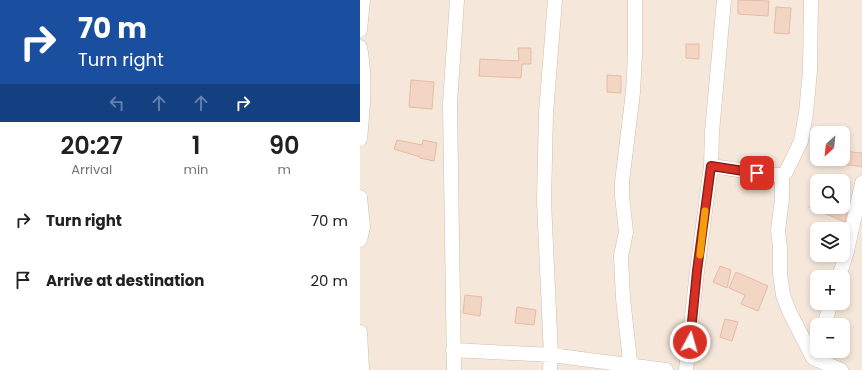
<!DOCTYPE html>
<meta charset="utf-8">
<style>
:root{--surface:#fff;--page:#f6f6f6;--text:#202124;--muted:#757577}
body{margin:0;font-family:Poppins,sans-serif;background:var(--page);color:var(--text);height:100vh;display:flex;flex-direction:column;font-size:15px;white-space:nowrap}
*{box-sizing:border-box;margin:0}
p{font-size:13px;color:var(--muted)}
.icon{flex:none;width:22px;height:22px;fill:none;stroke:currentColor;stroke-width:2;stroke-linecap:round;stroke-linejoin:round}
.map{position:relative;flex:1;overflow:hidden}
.sheet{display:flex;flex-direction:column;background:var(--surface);width:360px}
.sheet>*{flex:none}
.guide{background:#1a4fa0;color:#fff;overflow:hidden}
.needle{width:26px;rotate:207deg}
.fabs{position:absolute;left:450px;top:126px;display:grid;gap:8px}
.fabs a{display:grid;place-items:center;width:40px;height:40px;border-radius:8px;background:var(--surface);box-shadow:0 2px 6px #0003;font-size:20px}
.pin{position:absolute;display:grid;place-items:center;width:34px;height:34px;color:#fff;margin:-17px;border-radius:8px;box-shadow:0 2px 6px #0006}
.me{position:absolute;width:44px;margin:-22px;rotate:6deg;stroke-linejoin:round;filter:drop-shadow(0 0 3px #0008)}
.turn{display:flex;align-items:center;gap:14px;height:84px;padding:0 12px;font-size:18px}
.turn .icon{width:52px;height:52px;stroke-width:2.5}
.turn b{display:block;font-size:28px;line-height:34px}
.lanes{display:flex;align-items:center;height:38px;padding:0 12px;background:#0003;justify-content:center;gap:20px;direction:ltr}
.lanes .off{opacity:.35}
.eta{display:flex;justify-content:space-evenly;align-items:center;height:68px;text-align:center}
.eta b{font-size:24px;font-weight:600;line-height:28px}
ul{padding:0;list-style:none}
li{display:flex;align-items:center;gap:12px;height:60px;padding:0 12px}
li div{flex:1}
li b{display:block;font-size:15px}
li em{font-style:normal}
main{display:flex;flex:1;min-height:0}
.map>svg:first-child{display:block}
</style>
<main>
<section class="sheet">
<div class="guide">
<div class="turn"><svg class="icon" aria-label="right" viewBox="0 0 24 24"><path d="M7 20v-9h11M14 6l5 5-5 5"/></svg><div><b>70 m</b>Turn right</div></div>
<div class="lanes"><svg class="icon off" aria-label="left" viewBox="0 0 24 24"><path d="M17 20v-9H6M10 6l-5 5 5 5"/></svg><svg class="icon off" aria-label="ahead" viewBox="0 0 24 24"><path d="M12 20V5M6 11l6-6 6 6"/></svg><svg class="icon off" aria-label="ahead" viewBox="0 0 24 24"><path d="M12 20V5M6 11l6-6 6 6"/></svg><svg class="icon" aria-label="right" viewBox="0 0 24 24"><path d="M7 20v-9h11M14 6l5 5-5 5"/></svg></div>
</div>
<div class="eta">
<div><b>20:27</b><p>Arrival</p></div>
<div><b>1</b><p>min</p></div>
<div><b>90</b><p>m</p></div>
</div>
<ul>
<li><svg class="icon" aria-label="right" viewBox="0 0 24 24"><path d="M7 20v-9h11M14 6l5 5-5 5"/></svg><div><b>Turn right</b></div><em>70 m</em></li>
<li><svg class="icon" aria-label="arrive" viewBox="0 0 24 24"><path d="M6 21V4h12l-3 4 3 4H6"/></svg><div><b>Arrive at destination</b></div><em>20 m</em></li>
</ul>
</section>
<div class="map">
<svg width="502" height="370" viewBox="0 0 502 370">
<rect width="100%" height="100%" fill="#fdf6ec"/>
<path fill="#f5e8da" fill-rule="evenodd" d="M 0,0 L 502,0 L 502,370 L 0,370 ZM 457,133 L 483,133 L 483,159 L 457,159 ZM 457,181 L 483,181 L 483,207 L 457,207 ZM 457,229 L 483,229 L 483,255 L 457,255 ZM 457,277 L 483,277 L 483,303 L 457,303 ZM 457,325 L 483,325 L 483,351 L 457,351 Z"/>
<path fill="#f3d5c3" stroke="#e6bba3" d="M 378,0 L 409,1 L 408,16 L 378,14 Z
M 416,7 L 431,8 L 429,34 L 414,33 Z
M 326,44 L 339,44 L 339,59 L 326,58 Z
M 158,48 L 171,48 L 171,64 L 162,64 L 161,78 L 119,76 L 120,59 L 159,61 Z
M 247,75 L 261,76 L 261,93 L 247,92 Z
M 51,80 L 74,82 L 72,109 L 49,107 Z
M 37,140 L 62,145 L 63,140 L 77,143 L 74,161 L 60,158 L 60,157 L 34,149 Z
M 483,151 L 502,153 L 502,167 L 483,164 Z
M 449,207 L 488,207 L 485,222 Z
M 360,266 L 371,270 L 367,288 L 353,282 Z
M 376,272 L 408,286 L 398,311 L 381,304 L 385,295 L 369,288 Z
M 105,295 L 122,297 L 120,316 L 103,313 Z
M 157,307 L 176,310 L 174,325 L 155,323 Z
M 365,319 L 378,322 L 372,341 L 360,337 Z"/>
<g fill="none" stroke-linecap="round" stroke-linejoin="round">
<defs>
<path id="street" d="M 0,30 L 3,0
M 0,47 C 6,79 3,107 0,139
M 351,166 L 413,175 L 422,175 L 426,172 L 441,141 L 446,113 L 450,71 L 451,0
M 422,175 L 422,199 L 418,230 L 420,248 L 420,274 L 423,295 L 429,311 L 453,358 L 481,370
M 0,197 L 3,227 L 0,240
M 479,277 L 487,251 L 502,183
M 464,325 L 471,303
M 0,332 L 2,370
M 93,350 L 191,355 L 306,370
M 94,370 L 90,103 L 97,0
M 190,370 L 191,355 L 184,201 L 186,113 L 195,0
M 271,370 L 263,298 L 261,256 L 266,232 L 262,196 L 262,182 L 273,92 L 275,53 L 275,0
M 326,370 L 337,271 L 351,166 L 352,132 L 364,0"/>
</defs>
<use href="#street" stroke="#d1beb0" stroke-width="15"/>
<use href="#street" stroke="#fff" stroke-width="14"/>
</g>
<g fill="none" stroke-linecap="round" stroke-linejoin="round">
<defs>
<path id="route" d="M 330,342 L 337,271 L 351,166 L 397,173"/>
</defs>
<use href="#route" stroke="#8d1f18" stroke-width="10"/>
<use href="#route" stroke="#d93025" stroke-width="7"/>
<path stroke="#f59e0b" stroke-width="7" d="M 340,255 L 345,211"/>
</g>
</svg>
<div class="fabs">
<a><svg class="needle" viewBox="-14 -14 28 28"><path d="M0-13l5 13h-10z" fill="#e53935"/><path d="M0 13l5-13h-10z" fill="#757577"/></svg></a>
<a><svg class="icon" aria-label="search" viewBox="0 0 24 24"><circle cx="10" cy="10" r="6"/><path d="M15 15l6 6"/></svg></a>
<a><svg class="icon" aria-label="layers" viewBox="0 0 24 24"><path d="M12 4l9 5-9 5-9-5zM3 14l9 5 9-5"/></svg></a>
<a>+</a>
<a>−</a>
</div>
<div class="pin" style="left:397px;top:173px;background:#d93025"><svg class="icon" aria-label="arrive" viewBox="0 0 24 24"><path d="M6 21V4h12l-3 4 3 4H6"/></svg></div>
<svg class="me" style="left:330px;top:342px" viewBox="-20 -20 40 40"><circle r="17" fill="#d93025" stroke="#fff" stroke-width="3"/><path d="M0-11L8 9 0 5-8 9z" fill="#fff"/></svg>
</div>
</main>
